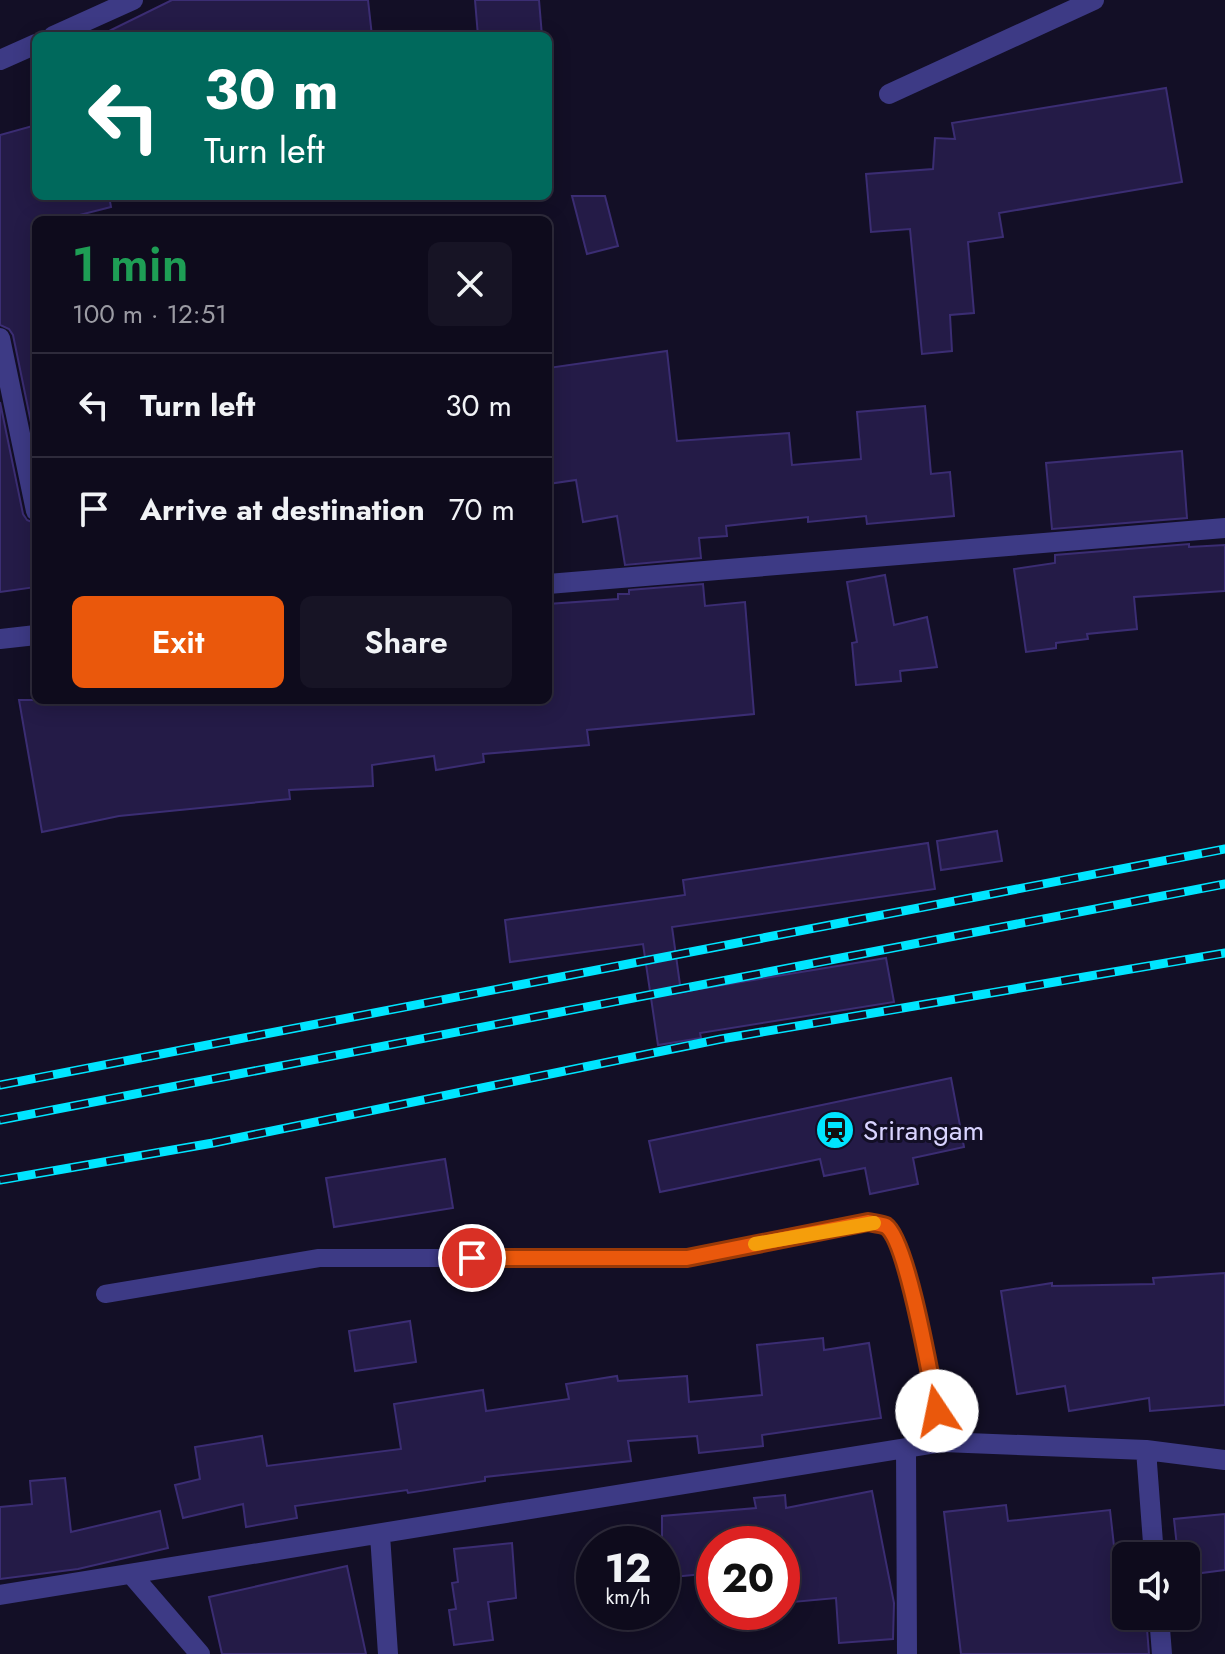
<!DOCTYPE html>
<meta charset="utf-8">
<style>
:root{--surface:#0e0b1c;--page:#171425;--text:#f1f3f6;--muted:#9b9ba3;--line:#2e2b3b;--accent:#ea580c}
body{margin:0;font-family:Jost,sans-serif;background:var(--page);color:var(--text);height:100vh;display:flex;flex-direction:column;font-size:30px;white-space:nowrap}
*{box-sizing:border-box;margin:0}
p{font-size:26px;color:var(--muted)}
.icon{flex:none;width:44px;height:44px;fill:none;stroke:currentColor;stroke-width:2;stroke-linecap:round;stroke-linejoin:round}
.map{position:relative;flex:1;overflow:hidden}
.drawer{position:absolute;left:32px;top:216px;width:520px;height:488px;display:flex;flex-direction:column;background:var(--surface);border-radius:12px;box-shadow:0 4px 20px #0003,0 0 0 2px var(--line)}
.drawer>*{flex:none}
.top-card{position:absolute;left:32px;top:32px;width:520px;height:168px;border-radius:12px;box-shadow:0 4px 20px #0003,0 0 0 2px var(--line);background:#00695c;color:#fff;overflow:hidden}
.controls{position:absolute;left:1112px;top:1542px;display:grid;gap:16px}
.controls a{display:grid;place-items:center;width:88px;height:88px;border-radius:12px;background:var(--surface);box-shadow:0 4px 20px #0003,0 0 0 2px var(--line);font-size:40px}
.speed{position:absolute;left:576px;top:1526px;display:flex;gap:16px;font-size:40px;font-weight:700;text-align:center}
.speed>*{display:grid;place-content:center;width:104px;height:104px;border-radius:50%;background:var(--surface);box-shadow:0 4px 20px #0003,0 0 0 2px var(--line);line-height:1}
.speed small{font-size:20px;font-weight:400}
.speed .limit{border:12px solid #d22;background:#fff;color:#111}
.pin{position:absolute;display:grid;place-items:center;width:68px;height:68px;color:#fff;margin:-34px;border:4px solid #fff;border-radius:50%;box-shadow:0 2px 8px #0007}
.me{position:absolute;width:88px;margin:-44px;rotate:349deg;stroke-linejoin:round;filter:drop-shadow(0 0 6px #0008)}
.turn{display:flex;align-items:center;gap:28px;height:168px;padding:0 40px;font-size:36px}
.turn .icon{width:104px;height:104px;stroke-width:2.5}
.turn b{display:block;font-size:56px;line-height:68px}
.round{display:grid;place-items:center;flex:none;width:84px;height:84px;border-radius:12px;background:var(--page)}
.head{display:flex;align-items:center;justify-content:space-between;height:136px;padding:0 40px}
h1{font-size:48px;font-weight:600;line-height:60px;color:#1e9e55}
.action{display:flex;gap:16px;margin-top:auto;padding:16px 40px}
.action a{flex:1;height:92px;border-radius:12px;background:var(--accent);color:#fff;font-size:32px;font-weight:600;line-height:92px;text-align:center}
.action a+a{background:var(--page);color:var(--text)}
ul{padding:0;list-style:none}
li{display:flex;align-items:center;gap:24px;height:104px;padding:0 40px;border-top:2px solid var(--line)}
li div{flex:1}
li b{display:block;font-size:30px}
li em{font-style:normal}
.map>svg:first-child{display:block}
</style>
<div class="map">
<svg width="1225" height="1654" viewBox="0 0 1225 1654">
<rect width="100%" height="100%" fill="#130f26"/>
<path fill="#241b47" stroke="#3b2d73" stroke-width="2" d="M 172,0 L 368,0 L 372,36 L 99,36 Z
M 475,0 L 539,0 L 542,36 L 478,36 Z
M 1166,88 L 1182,182 L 999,213 L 1003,237 L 968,242 L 974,313 L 950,315 L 952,351 L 922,354 L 910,229 L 871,232 L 866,174 L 933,169 L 935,138 L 955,139 L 952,123 Z
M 36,125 L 36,196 L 109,196 L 111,207 L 60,220 L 36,220 L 36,447 L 13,335 L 9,329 L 0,325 L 0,135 Z
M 572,196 L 605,196 L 618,246 L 587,254 Z
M 667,351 L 677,441 L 789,433 L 792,465 L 861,459 L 857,412 L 925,406 L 931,474 L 950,472 L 954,516 L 867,524 L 866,516 L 808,522 L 808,517 L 726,526 L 727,536 L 699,538 L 701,558 L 625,565 L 617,516 L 583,522 L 576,480 L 548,484 L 548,368 Z
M 0,402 L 23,514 L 27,520 L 36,524 L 36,587 L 0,592 Z
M 1182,451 L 1187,518 L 1052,529 L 1046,463 Z
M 1189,544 L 1189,547 L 1225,545 L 1225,591 L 1134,597 L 1137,629 L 1087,634 L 1088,639 L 1056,643 L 1056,648 L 1026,652 L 1014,569 L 1055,563 L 1055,555 Z
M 885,575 L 894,625 L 927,617 L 937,667 L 900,671 L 901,681 L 856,685 L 852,643 L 857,642 L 847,582 Z
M 703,584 L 705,606 L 745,602 L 754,714 L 587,730 L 589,745 L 483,754 L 484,762 L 436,770 L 434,756 L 372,765 L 373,786 L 289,790 L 290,799 L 119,816 L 42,832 L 19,700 L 548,700 L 548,604 L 618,599 L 618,594 L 629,594 L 629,590 Z
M 997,831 L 1002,861 L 941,870 L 937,841 Z
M 928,843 L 935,889 L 672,927 L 681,992 L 886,958 L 894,1002 L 700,1033 L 701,1038 L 658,1045 L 643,944 L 510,962 L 505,920 L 685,895 L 683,880 Z
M 951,1078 L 964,1147 L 913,1158 L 918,1184 L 870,1194 L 865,1168 L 824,1176 L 820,1159 L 660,1192 L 649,1141 Z
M 445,1159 L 453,1208 L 334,1227 L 326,1178 Z
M 1225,1273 L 1225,1405 L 1150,1411 L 1149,1398 L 1069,1411 L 1065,1386 L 1017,1394 L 1001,1291 L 1052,1283 L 1052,1286 L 1154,1284 L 1153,1278 Z
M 410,1321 L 416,1362 L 355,1371 L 349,1331 Z
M 823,1338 L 824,1350 L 869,1343 L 881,1418 L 762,1435 L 763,1446 L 699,1453 L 697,1436 L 628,1441 L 631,1461 L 485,1477 L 485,1481 L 408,1493 L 407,1490 L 295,1506 L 297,1518 L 246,1527 L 243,1504 L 183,1518 L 175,1485 L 200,1479 L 195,1447 L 262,1436 L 267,1466 L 401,1449 L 394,1404 L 483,1390 L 486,1411 L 569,1399 L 566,1384 L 617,1376 L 618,1381 L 687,1376 L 689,1402 L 762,1395 L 757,1345 Z
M 65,1478 L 71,1532 L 160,1511 L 168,1548 L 78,1569 L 0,1579 L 0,1507 L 32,1504 L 30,1481 Z
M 872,1491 L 894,1603 L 893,1639 L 839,1643 L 836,1598 L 782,1603 L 782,1544 L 714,1544 L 714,1573 L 662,1578 L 662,1516 L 756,1508 L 754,1498 L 785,1495 L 786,1508 Z
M 1006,1505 L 1008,1521 L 1110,1510 L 1121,1609 L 1126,1609 L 1126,1616 L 1146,1616 L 1149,1654 L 961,1654 L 944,1512 Z
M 1225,1514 L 1225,1570 L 1186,1575 L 1186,1556 L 1178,1556 L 1174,1519 Z
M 512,1543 L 516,1598 L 488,1602 L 493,1640 L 454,1645 L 449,1610 L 456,1609 L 452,1583 L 458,1582 L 454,1549 Z
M 347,1566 L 366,1654 L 222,1654 L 209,1597 Z"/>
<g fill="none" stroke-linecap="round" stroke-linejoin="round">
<path stroke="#3d3a85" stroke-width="18" d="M 105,1294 L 319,1258 L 687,1258 L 868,1222 C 873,1223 882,1224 886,1226 C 909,1241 936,1407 943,1442"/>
<path stroke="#3d3a85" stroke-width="20" d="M 53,36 L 133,0
M 0,60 L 36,44
M 889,94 L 1094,0
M 0,338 L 36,511
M 548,584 L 1225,528
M 0,639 L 36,635
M 906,1448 L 907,1654
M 1146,1450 L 1154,1556
M 380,1535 L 388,1654
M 131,1574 L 200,1654
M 0,1595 L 943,1442 L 1146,1450 L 1225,1460
M 1159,1616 L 1162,1654"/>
<defs>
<path id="rail" d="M 0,1085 L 1225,849
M 0,1120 L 1225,884
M 0,1180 L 213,1143 L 721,1039 L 1225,953"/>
</defs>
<use href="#rail" stroke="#00e5ff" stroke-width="9"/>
<use href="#rail" stroke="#130f26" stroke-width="6" stroke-dasharray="18" stroke-linecap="butt"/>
</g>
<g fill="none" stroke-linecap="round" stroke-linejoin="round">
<defs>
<path id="route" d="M 472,1258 L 687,1258 L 868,1222 C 873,1223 882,1224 886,1226 C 907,1240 931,1380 937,1411"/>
</defs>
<use href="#route" stroke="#983908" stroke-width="20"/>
<use href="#route" stroke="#ea580c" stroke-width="14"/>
<path stroke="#f59e0b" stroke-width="14" d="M 755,1244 L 874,1223"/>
</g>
<defs>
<symbol id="station-disc" viewBox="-11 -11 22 22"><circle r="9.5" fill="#00e5ff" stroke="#130f26"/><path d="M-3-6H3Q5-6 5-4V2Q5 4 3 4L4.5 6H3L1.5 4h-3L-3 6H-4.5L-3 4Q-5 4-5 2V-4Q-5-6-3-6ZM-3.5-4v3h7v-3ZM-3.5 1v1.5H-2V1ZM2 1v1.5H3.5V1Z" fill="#111"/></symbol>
</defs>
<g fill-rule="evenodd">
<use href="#station-disc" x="813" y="1108" width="44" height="44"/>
</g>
<g text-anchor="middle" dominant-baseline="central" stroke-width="6" stroke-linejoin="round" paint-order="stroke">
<g font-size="28" fill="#d9d4ff" stroke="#130f26" text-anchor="start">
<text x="863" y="1130">Srirangam</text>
</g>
</g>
</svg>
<div class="controls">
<a><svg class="icon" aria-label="sound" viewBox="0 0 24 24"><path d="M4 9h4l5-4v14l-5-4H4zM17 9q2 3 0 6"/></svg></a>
</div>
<div class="speed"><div>12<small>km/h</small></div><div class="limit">20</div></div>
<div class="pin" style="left:472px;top:1258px;background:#d93025"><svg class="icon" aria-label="arrive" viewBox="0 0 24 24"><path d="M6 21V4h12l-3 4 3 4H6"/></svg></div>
<svg class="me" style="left:937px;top:1411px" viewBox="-20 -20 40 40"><circle r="19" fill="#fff"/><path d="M0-13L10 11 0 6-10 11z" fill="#ea580c"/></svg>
<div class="top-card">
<div class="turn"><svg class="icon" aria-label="left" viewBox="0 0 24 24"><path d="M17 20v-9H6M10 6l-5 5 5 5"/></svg><div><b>30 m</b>Turn left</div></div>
</div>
<section class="drawer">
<div class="head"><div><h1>1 min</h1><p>100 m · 12:51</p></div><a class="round"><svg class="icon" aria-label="close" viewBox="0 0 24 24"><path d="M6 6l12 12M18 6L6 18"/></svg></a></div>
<ul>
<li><svg class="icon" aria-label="left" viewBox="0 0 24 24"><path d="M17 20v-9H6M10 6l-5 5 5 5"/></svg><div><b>Turn left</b></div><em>30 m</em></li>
<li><svg class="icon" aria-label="arrive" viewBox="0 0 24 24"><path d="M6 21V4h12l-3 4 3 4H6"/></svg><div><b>Arrive at destination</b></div><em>70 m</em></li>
</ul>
<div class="action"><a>Exit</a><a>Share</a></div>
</section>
</div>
